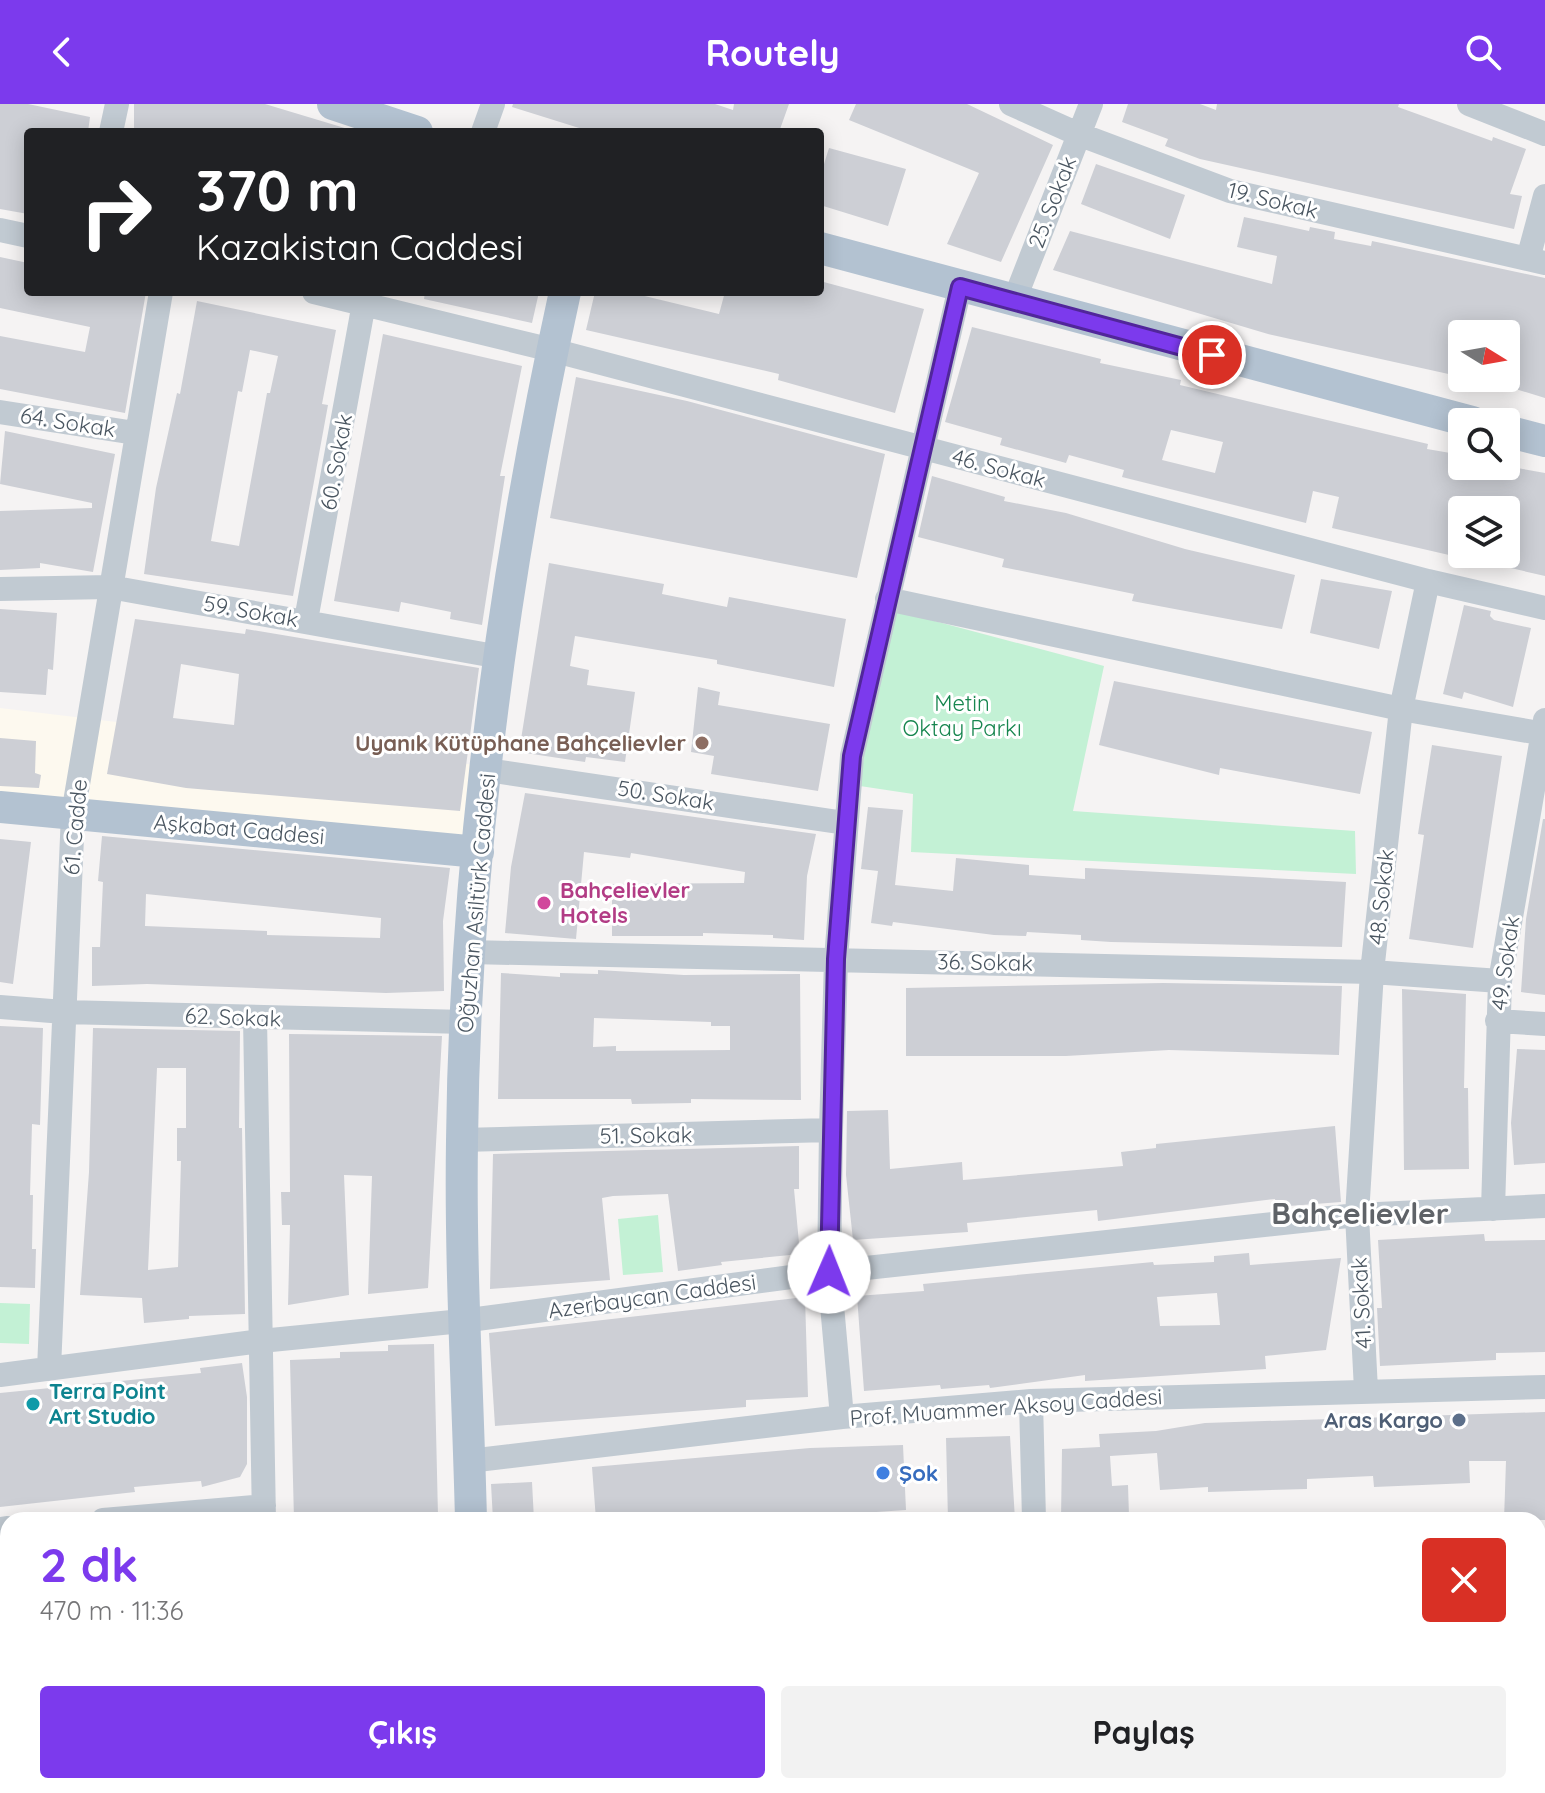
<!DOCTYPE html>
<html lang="tr">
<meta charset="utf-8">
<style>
:root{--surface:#fff;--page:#f2f2f2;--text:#202124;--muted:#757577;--accent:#7c3aed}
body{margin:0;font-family:Quicksand,sans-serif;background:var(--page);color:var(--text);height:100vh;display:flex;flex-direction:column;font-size:30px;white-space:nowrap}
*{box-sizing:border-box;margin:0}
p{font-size:26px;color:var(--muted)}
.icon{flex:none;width:44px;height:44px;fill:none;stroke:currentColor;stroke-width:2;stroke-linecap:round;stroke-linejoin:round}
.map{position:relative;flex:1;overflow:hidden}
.panel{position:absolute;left:0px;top:1408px;width:1546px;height:282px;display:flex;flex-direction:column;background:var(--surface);border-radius:24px 24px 0 0;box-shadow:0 4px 20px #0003}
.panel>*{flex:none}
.banner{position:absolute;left:24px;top:24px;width:800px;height:168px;border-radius:8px;box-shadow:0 4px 20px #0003;background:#202124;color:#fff;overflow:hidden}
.needle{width:52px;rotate:101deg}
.tools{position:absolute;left:1448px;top:216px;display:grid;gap:16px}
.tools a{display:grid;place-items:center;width:72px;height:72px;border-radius:8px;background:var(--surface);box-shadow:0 4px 20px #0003;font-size:40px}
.pin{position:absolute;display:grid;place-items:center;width:68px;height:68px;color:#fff;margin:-34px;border:4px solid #fff;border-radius:50%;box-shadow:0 2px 8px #0007}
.me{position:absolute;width:88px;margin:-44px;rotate:1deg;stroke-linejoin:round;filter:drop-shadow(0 0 6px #0008)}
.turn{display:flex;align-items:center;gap:28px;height:168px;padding:0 40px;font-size:36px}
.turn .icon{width:104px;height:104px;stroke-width:2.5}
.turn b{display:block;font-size:56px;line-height:68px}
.round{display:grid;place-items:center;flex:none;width:84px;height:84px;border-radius:8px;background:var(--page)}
.headline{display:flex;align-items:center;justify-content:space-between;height:136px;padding:0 40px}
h1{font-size:48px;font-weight:700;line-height:60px;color:var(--accent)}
.action{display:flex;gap:16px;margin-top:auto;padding:16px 40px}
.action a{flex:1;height:92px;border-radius:8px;background:var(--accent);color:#fff;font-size:32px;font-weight:700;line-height:92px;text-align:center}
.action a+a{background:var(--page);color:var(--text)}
header{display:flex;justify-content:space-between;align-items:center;height:104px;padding:0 40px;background:var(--accent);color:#fff;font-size:36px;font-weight:700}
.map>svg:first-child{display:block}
</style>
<header><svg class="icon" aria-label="back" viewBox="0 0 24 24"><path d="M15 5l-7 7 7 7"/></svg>Routely<svg class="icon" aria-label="search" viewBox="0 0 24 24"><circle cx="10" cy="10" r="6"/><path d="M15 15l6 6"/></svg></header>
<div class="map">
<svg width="1545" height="1689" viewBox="0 0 1545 1689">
<rect width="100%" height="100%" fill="#f5f3f3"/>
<path fill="#fdf9ef" d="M 0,604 L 476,661 L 462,746 L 0,703 Z"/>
<path fill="#e6e4e5" d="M 0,1629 L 8,1629 L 8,1682 L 259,1682 L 259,1689 L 5,1689 Z"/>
<path fill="#c3f1d5" d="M 897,507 L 1104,562 L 1073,707 L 1355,727 L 1356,770 L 911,748 L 913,690 L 860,682 L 867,630 Z
M 658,1111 L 663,1168 L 623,1171 L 618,1115 Z
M 0,1199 L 30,1200 L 29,1240 L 0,1239 Z"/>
<path fill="#cdcfd5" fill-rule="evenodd" d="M 0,0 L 28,0 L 90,13 L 88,28 L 28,28 L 28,110 L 0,105 Z
M 134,0 L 265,0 L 348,25 L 134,28 Z
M 513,0 L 715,0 L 733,6 L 734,0 L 789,0 L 779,28 L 592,28 L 512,3 Z
M 856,0 L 967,0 L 1053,41 L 1001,158 L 947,140 L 979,69 L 849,16 Z
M 1128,0 L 1200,0 L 1216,6 L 1217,0 L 1399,0 L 1398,3 L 1492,37 L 1493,33 L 1526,45 L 1510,90 L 1522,92 L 1514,125 L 1200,55 L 1165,42 L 1168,35 L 1122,18 Z
M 829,44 L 906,65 L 888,122 L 820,101 L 820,73 Z
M 1096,60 L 1185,91 L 1170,135 L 1081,100 Z
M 1244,113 L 1309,127 L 1310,123 L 1335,128 L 1334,135 L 1371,142 L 1372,137 L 1545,174 L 1545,294 L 1506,282 L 1506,230 L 1462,230 L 1462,273 L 1268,230 L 1053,166 L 1070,127 L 1272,180 L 1277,152 L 1237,143 Z
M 0,153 L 28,159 L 28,188 L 146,188 L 125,309 L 0,285 L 0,232 L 85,248 L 90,223 L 0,204 Z
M 820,177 L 924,205 L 895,309 L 778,276 L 779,270 L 586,226 L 595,188 L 628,188 L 719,210 L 725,188 L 820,188 Z
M 425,188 L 539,188 L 532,219 L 424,195 Z
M 197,197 L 336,226 L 322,300 L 328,301 L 293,492 L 144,470 L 156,384 L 177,289 L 180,290 ZM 250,246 L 278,252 L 270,289 L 267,289 L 239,442 L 211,437 L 238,287 L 242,288 Z
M 972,223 L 1101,255 L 1100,259 L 1181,276 L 1180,281 L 1428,340 L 1427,345 L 1462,351 L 1462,362 L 1506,362 L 1545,369 L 1545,472 L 1476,456 L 1477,450 L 1507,450 L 1514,407 L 1459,397 L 1449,451 L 1332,424 L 1339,393 L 1313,387 L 1306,419 L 1122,373 L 1124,366 L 1069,351 L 1066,359 L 1000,341 L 1002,334 L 945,318 ZM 1171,326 L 1223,338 L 1215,369 L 1162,356 Z
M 383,230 L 522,262 L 500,372 L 505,372 L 482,521 L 450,515 L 451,508 L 401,498 L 399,508 L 334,497 Z
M 576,273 L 687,297 L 885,350 L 857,474 L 550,414 Z
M 5,327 L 115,350 L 93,468 L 40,459 L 40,464 L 0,466 L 0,407 L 92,404 L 92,399 L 0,380 Z
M 932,372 L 1005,393 L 1004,397 L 1066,409 L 1185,445 L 1295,471 L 1282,525 L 1132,497 L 1134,490 L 1002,463 L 1004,455 L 918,433 Z
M 549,459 L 664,480 L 662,490 L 727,503 L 729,493 L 846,515 L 834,583 L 717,560 L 717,556 L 575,532 L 570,562 L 589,566 L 587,581 L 635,588 L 625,658 L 586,653 L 585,658 L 519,648 Z
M 1321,475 L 1392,487 L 1379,545 L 1310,529 Z
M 1464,501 L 1491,507 L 1490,512 L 1494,516 L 1531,524 L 1513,603 L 1464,588 L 1462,595 L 1443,590 Z
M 0,505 L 57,509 L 53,566 L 48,565 L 46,591 L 0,588 Z
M 135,515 L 245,530 L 246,525 L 479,564 L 460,707 L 186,684 L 107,670 ZM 181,560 L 239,570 L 234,621 L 173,614 Z
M 1114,577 L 1372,628 L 1360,690 L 1220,664 L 1219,671 L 1099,641 Z
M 698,583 L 720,588 L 718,601 L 830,620 L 818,687 L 711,670 L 714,652 L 691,648 Z
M 0,634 L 36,637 L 35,669 L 41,671 L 39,684 L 0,682 Z
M 1432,641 L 1502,652 L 1473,844 L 1409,835 L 1424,731 L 1418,730 Z
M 525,689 L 816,730 L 807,772 L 804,836 L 773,834 L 773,831 L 703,829 L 703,832 L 612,832 L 612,780 L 744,779 L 745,768 L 631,749 L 630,754 L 584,748 L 576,835 L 505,829 L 511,763 Z
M 868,703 L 903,706 L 895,781 L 953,787 L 956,754 L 1029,761 L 1029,771 L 1085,775 L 1085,764 L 1346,778 L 1342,843 L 1111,838 L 1081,836 L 1081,831 L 1027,828 L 1026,832 L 994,831 L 893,818 L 892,822 L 871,819 L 878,767 L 861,765 Z
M 1543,715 L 1545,715 L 1545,891 L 1521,888 L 1526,815 Z
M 102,732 L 450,764 L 443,817 L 444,887 L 386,889 L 147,880 L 92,882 L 92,843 L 100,843 L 103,778 L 98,777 ZM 146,790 L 381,814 L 380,834 L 267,831 L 267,827 L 145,822 Z
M 0,735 L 31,738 L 13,880 L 0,878 Z
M 598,866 L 684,871 L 800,870 L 801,996 L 691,995 L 691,999 L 632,1000 L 631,995 L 498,995 L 501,869 L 560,873 L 560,869 L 598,870 ZM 594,914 L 711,918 L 711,922 L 730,922 L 730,946 L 616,947 L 616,942 L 593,943 Z
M 1163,879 L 1342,882 L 1339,951 L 1169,946 L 1066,952 L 906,952 L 906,884 Z
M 1402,885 L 1466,890 L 1464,984 L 1468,984 L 1469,1065 L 1404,1066 Z
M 0,922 L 43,924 L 40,1021 L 32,1020 L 30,1091 L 33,1091 L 32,1145 L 36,1145 L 35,1184 L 0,1183 Z
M 93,924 L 240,927 L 239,1024 L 242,1024 L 245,1210 L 189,1212 L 189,1215 L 144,1219 L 142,1194 L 80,1191 L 89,1068 ZM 157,964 L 186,964 L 186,1024 L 177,1024 L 177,1057 L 181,1057 L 178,1163 L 148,1166 Z
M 289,930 L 442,932 L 428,1184 L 368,1190 L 372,1072 L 344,1071 L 349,1191 L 288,1201 L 290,1121 L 282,1121 L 281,1088 L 290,1088 Z
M 1517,945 L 1545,946 L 1545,1059 L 1514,1061 L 1511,1019 Z
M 888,1006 L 890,1065 L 962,1058 L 963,1076 L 1123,1062 L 1121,1048 L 1156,1044 L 1156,1040 L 1335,1022 L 1341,1098 L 1276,1103 L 1275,1095 L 1098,1117 L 1097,1106 L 967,1119 L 968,1128 L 853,1136 L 846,1071 L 847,1007 Z
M 799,1042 L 799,1085 L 794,1085 L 800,1150 L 721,1158 L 722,1161 L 678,1167 L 668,1090 L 613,1092 L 602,1094 L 610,1176 L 490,1185 L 493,1050 Z
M 1484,1130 L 1485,1137 L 1545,1136 L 1545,1248 L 1496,1249 L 1496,1256 L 1380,1262 L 1377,1204 L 1382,1204 L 1378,1136 Z
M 1249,1149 L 1250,1161 L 1341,1154 L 1326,1246 L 1265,1252 L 1266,1265 L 1085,1277 L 1085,1271 L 990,1284 L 989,1281 L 941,1285 L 940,1281 L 864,1287 L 857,1192 L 924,1187 L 923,1180 L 1153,1158 L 1154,1161 L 1214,1158 L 1214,1152 ZM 1217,1189 L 1220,1221 L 1160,1222 L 1157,1193 Z
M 805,1193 L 808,1293 L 746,1296 L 746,1303 L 495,1322 L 489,1229 Z
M 434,1240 L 438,1412 L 294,1416 L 290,1256 L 340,1254 L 340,1248 L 388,1247 L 388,1241 Z
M 242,1259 L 247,1293 L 247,1360 L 240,1373 L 202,1383 L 201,1377 L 134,1383 L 135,1388 L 0,1403 L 0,1289 L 201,1269 L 200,1264 Z
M 1545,1308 L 1545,1416 L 1504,1416 L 1506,1357 L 1469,1357 L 1470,1379 L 1374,1383 L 1373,1372 L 1307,1375 L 1307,1385 L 1208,1388 L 1208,1383 L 1160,1386 L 1157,1349 L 1110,1352 L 1112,1382 L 1128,1381 L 1129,1412 L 1061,1416 L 1062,1345 L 1100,1343 L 1099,1330 L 1156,1327 L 1205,1319 Z
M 1010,1332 L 1015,1416 L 948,1416 L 946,1334 Z
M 903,1341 L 906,1406 L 759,1416 L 596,1416 L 592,1363 L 810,1344 Z
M 532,1378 L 534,1416 L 493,1416 L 491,1380 Z"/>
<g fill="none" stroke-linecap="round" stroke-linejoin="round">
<path stroke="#c1cad2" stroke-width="24" d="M 1011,0 L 1078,30 L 1230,87 L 1545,159
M 1469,0 L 1545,30
M 111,28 L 117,0
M 483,28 L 493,0
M 0,126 L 28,132
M 1528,155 L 1545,92
M 314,188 L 552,246 L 1428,477 L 1545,504
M 1014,197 L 1091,0
M 0,308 L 135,329
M 0,485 L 110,483 L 500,553
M 887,495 L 1401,605 L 1545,630
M 306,516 L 364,199
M 487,666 L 845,719
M 470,848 L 1372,868 L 1500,877
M 0,903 L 64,908 L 465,918
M 255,914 L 264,1416
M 1497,917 L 1545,920
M 462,1036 L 831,1026
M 1493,1105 L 1500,877 L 1545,616
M 49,1265 L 73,710 L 161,188
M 0,1271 L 261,1237 L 462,1217 L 829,1168 L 1357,1111 L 1545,1102
M 1366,1286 L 1357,1111 L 1372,868 L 1401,605 L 1428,477
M 1031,1297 L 1034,1416
M 842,1313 L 829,1168 L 831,1026 L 836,855 L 852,652 L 960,183
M 469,1357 L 842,1313 L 1031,1297 L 1545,1283
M 103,1416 L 264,1402
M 0,1425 L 8,1424
M 1538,1514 L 1545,1514
M 0,1617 L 8,1616
M 270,1682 L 270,1689
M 1043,1682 L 1043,1689"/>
<path stroke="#b3c2d1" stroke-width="32" d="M 333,0 L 417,28
M 820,144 L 1472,318
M 1506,327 L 1545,337
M 0,703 L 478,748
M 471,1416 C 468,1290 460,1164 462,1037 C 465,753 504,466 565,188
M 486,1682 L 486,1689"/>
</g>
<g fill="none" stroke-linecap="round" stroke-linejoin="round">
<defs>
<path id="route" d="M 829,1168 L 836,855 L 852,652 L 960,183 L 1212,251"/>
</defs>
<use href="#route" stroke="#51269a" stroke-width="20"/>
<use href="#route" stroke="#7c3aed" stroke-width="14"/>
</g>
<circle fill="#8d6e63" stroke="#fff" stroke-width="3" cx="702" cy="639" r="8"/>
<circle fill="#d1479c" stroke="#fff" stroke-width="3" cx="544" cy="799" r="8"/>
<circle fill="#0f9aa8" stroke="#fff" stroke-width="3" cx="33" cy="1300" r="8"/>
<circle fill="#5c6f8a" stroke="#fff" stroke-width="3" cx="1459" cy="1316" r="8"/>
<circle fill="#3f7fe0" stroke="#fff" stroke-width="3" cx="883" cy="1369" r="8"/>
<g text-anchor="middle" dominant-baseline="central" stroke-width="6" stroke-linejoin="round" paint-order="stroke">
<g font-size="22" fill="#4a5661" stroke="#fff">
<text transform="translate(1273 96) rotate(14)">19. Sokak</text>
<text transform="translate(1052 98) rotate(-69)">25. Sokak</text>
<text transform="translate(68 318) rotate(9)">64. Sokak</text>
<text transform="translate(336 358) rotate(-80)">60. Sokak</text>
<text transform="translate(999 364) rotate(15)">46. Sokak</text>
<text transform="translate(251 507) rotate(10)">59. Sokak</text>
<text transform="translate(666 691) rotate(9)">50. Sokak</text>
<text transform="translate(75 723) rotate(-85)">61. Cadde</text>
<text transform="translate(239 725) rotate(5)">Aşkabat Caddesi</text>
<text transform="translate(1381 793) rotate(-84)">48. Sokak</text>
<text transform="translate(476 799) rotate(-85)">Oğuzhan Asiltürk Caddesi</text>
<text transform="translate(985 858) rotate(1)">36. Sokak</text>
<text transform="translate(1505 859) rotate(-82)">49. Sokak</text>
<text transform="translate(233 913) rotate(2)">62. Sokak</text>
<text transform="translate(646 1031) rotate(-1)">51. Sokak</text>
<text transform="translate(652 1192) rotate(-8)">Azerbaycan Caddesi</text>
<text transform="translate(1361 1199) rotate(-93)">41. Sokak</text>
<text transform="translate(1006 1303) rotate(-4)">Prof. Muammer Aksoy Caddesi</text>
</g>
<g font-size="22" fill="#17864f" stroke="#fff">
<text x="962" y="599">Metin<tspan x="962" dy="25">Oktay Parkı</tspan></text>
</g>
<g font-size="22" font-weight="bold" fill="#785e54" stroke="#fff" text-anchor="end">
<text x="686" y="639">Uyanık Kütüphane Bahçelievler</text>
</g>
<g font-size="22" font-weight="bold" fill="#b23c85" stroke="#fff" text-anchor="start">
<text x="560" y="786">Bahçelievler<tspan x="560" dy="25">Hotels</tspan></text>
</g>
<g font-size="22" font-weight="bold" fill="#0d838f" stroke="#fff" text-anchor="start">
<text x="49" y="1287">Terra Point<tspan x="49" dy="25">Art Studio</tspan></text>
</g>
<g font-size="22" font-weight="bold" fill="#4e5e75" stroke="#fff" text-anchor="end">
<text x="1443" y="1316">Aras Kargo</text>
</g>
<g font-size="22" font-weight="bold" fill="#366cbe" stroke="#fff" text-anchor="start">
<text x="899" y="1369">Şok</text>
</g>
<g font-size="30" font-weight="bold" fill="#5f6368" stroke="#fff">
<text x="1360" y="1109">Bahçelievler</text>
</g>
</g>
</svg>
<div class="tools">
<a><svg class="needle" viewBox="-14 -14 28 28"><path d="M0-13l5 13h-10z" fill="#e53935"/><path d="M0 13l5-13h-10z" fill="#757577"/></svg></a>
<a><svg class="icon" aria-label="search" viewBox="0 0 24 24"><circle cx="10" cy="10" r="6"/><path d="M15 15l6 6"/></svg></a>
<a><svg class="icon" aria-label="layers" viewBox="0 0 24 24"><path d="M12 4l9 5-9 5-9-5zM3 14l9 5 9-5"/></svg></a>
</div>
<div class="pin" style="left:1212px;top:251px;background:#d93025"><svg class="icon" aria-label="arrive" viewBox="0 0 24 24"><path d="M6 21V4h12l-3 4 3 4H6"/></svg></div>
<svg class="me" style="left:829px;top:1168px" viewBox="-20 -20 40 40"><circle r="19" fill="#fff"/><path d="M0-13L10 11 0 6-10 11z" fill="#7c3aed"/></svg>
<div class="banner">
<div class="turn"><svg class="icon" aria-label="right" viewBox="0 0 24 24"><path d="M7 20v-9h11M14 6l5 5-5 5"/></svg><div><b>370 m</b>Kazakistan Caddesi</div></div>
</div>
<section class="panel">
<div class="headline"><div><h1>2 dk</h1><p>470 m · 11:36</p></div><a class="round" style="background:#d93025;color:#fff"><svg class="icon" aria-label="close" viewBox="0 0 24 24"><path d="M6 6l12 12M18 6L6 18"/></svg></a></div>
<div class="action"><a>Çıkış</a><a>Paylaş</a></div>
</section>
</div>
